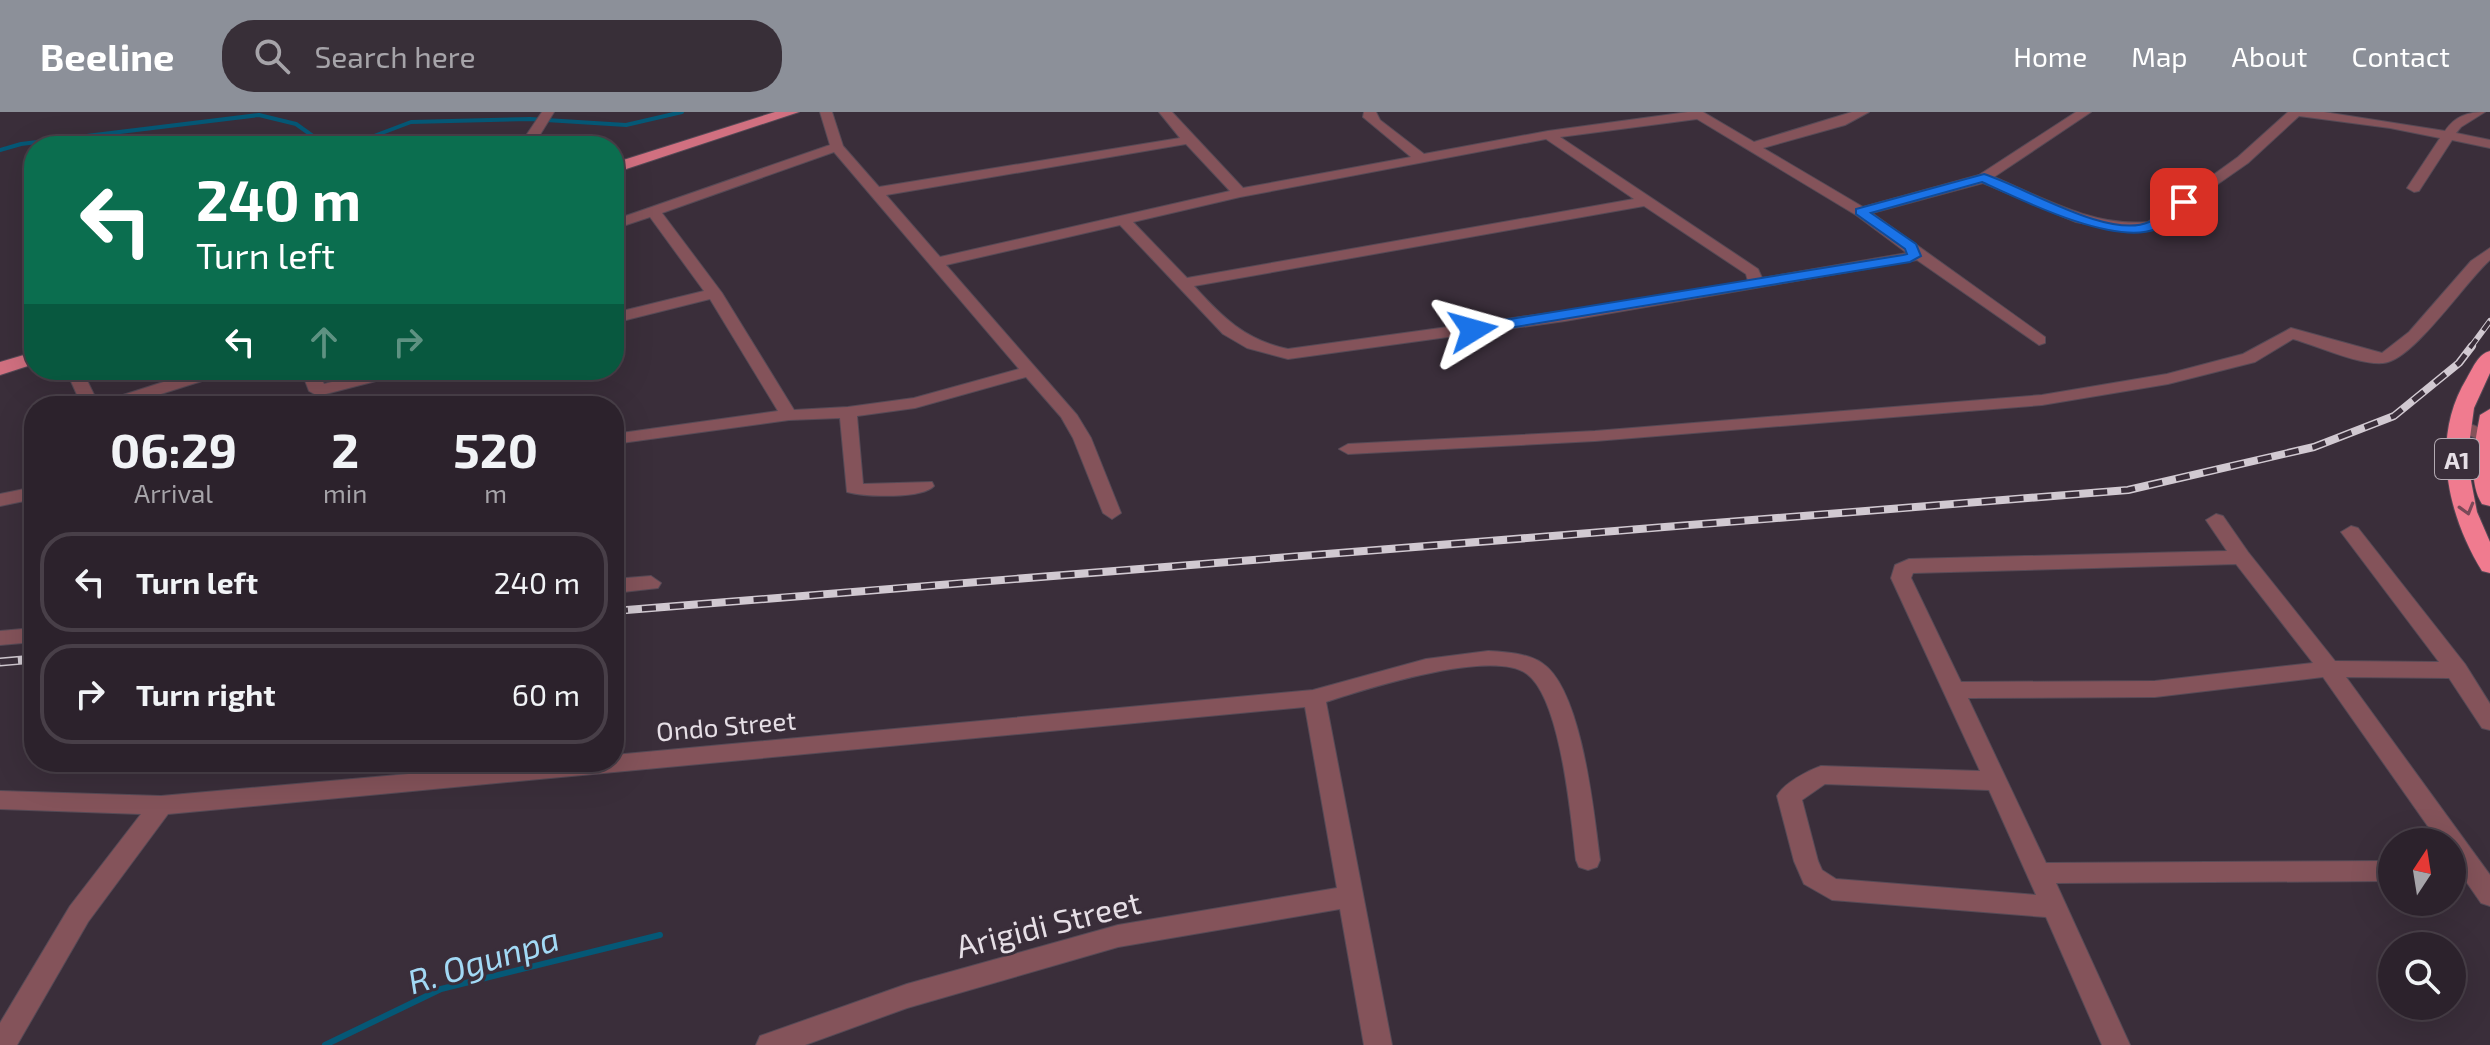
<!DOCTYPE html>
<style>
:root{--surface:#2c222c;--page:#382f38;--text:#f1f3f6;--muted:#a6a4a9;--line:#483f48;--accent:#8c9099}
body{margin:0;font-family:"Exo 2",sans-serif;background:var(--page);color:var(--text);height:100vh;display:flex;flex-direction:column;font-size:30px;white-space:nowrap}
*{box-sizing:border-box;margin:0}
p{font-size:26px;color:var(--muted)}
.icon{flex:none;width:44px;height:44px;fill:none;stroke:currentColor;stroke-width:2;stroke-linecap:round;stroke-linejoin:round}
.map{position:relative;flex:1;overflow:hidden}
.panel{position:absolute;left:24px;top:284px;width:600px;height:376px;display:flex;flex-direction:column;background:var(--surface);border-radius:32px;box-shadow:0 8px 32px #0002,0 0 0 2px var(--line)}
.panel>*{flex:none}
.guide{position:absolute;left:24px;top:24px;width:600px;height:244px;border-radius:32px;box-shadow:0 8px 32px #0002,0 0 0 2px var(--line);background:#0b6e4f;color:#fff;overflow:hidden}
.needle{width:52px;rotate:12deg}
.controls{position:absolute;left:2378px;top:716px;display:grid;gap:16px}
.controls a{display:grid;place-items:center;width:88px;height:88px;border-radius:50%;background:var(--surface);box-shadow:0 8px 32px #0002,0 0 0 2px var(--line);font-size:40px}
.pin{position:absolute;display:grid;place-items:center;width:68px;height:68px;color:#fff;margin:-34px;border-radius:16px;box-shadow:0 4px 12px #0006}
.me{position:absolute;width:88px;margin:-44px;rotate:82deg;stroke-linejoin:round;filter:drop-shadow(0 0 6px #0008)}
.turn{display:flex;align-items:center;gap:28px;height:168px;padding:0 40px;font-size:36px}
.turn .icon{width:104px;height:104px;stroke-width:2.5}
.turn b{display:block;font-size:56px;line-height:68px}
.lanes{display:flex;align-items:center;height:76px;padding:0 40px;background:#0003;justify-content:center;gap:40px;direction:ltr}
.lanes .off{opacity:.35}
.eta{display:flex;justify-content:space-evenly;align-items:center;height:136px;text-align:center}
.eta b{font-size:48px;font-weight:700;line-height:56px}
ul{padding:0;list-style:none}
li{display:flex;align-items:center;gap:24px;height:100px;margin:0 16px 12px;padding:0 24px;border:4px solid var(--line);border-radius:32px}
li div{flex:1}
li b{display:block;font-size:30px}
li em{font-style:normal}
header{display:flex;align-items:center;gap:48px;box-sizing:border-box;height:112px;padding:0 40px;background:var(--accent);color:#fff}
header strong{font-size:38px}
nav{display:flex;gap:44px;margin-inline-start:auto;font-size:28px}
.search{width:560px;height:72px;background:var(--page);display:flex;align-items:center;gap:20px;box-sizing:border-box;padding:0 28px;border-radius:32px;color:var(--muted);font-size:30px}
.map>svg:first-child{display:block}
</style>
<header>
<strong>Beeline</strong>
<div class="search"><svg class="icon" aria-label="search" viewBox="0 0 24 24"><circle cx="10" cy="10" r="6"/><path d="M15 15l6 6"/></svg>Search here</div>
<nav><a>Home</a><a>Map</a><a>About</a><a>Contact</a></nav>
</header>
<div class="map">
<svg width="2490" height="933" viewBox="0 0 2490 933">
<rect width="100%" height="100%" fill="#3a2e3a"/>
<g fill="none" stroke-linecap="round" stroke-linejoin="round">
<path stroke="#055876" stroke-width="4" d="M 361,34 L 374,24 L 411,10 L 530,7 L 626,13 L 682,0
M 0,38 L 21,32 L 259,3 L 296,12 L 317,27 L 348,34"/>
<path stroke="#055876" stroke-width="6" d="M 325,933 L 441,877 L 660,823"/>
<defs>
<path id="minor" d="M 542,0 L 554,0 L 533,34 L 519,34 Z
M 820,0 L 832,0 L 843,34 L 879,75 L 1180,26 L 1159,0 L 1172,0 L 1243,76 L 1411,45 L 1363,5 L 1364,0 L 1376,0 L 1380,8 L 1424,42 L 1548,19 L 1688,0 L 1703,0 L 1754,30 L 1852,0 L 1869,0 L 1845,13 L 1763,36 L 1863,95 L 1979,63 L 2076,0 L 2091,0 L 1994,65 C 2043,86 2094,115 2148,110 L 2238,45 L 2288,0 L 2324,0 L 2445,19 C 2455,4 2468,0 2485,0 L 2461,15 L 2456,21 L 2490,28 L 2490,36 L 2452,28 L 2419,79 L 2414,80 L 2407,76 L 2440,26 L 2390,16 L 2299,4 L 2248,51 L 2152,118 L 2131,120 L 2076,110 L 1983,71 L 1872,101 L 2045,225 L 2045,231 L 2039,233 L 1917,148 L 1565,209 L 1288,247 L 1247,236 L 1223,222 L 1120,113 L 946,153 L 1077,303 L 1091,326 L 1121,401 L 1112,407 L 1103,401 L 1073,326 L 1061,305 L 1026,265 L 915,296 L 857,304 L 863,372 L 932,370 L 934,374 C 922,387 865,385 847,380 L 840,306 L 789,308 L 614,332 L 614,322 L 778,299 L 710,187 L 614,211 L 614,201 L 704,179 L 650,105 L 614,117 L 614,108 L 830,33 ZM 1697,7 L 1856,103 L 1907,141 L 1762,166 L 1758,157 L 1560,25 ZM 1546,27 L 1634,87 L 1187,166 L 1133,110 L 1240,85 ZM 1186,32 L 1230,79 L 940,145 L 886,83 ZM 834,40 L 1019,257 L 914,286 L 848,295 L 794,298 L 722,181 L 662,101 ZM 1644,94 L 1746,162 L 1748,169 L 1565,199 L 1288,237 C 1245,228 1222,205 1194,174 Z
M 2490,136 L 2490,148 C 2465,170 2413,249 2383,251 C 2358,253 2318,234 2293,227 L 2255,250 L 2168,272 L 2042,293 L 1595,329 L 1348,342 L 1339,337 L 1348,332 L 1595,319 L 2042,283 L 2167,262 L 2243,242 L 2291,216 L 2382,241 L 2409,220 L 2471,149 Z
M 66,258 L 82,258 L 98,291 L 201,258 L 226,258 L 224,262 L 123,294 L 82,294 Z
M 301,258 L 317,258 L 324,272 L 378,258 L 405,258 L 403,262 L 318,284 L 309,279 Z
M 2458,307 L 2490,320 L 2490,332 L 2452,316 L 2449,312 L 2452,308 Z
M 34,375 L 34,387 L 0,394 L 0,382 Z
M 2216,402 L 2223,404 L 2248,440 L 2335,549 L 2439,550 L 2344,424 L 2341,420 L 2351,414 L 2358,416 L 2465,552 L 2490,592 L 2490,618 L 2482,616 L 2449,566 L 2346,565 L 2490,763 L 2490,794 L 2481,791 L 2452,749 L 2452,730 L 2439,730 L 2323,565 L 2155,585 L 1968,586 L 2046,751 L 2392,749 L 2392,769 L 2056,771 L 2130,933 L 2102,933 L 2046,805 L 1832,788 L 1804,772 L 1794,749 L 1777,684 C 1784,671 1807,659 1821,654 L 1980,659 L 1891,466 L 1895,453 L 1909,447 L 2227,439 L 2206,408 ZM 2236,452 L 2313,551 L 2155,569 L 1961,570 L 1911,466 L 1913,461 ZM 1825,672 L 1989,678 L 2036,783 L 1836,767 L 1822,758 L 1818,749 L 1802,688 Z
M 651,464 L 661,471 L 658,476 L 614,481 L 614,467 Z
M 34,516 L 34,530 L 0,533 L 0,519 Z
M 1488,539 C 1505,540 1527,541 1542,551 C 1582,577 1594,702 1600,748 L 1597,755 L 1588,758 L 1579,755 L 1576,748 C 1571,706 1561,587 1527,562 C 1492,536 1366,577 1326,590 L 1392,933 L 1364,933 L 1340,797 L 1118,835 L 907,896 L 805,933 L 756,933 L 760,924 L 907,872 L 1118,813 L 1337,776 L 1305,595 L 168,702 L 88,810 L 17,933 L 0,933 L 0,911 L 70,794 L 141,702 L 0,697 L 0,679 L 161,684 L 543,650 L 614,650 L 614,643 L 1313,578 L 1426,547 Z"/>
<path id="major" d="M 775,0 L 799,0 L 614,61 L 614,51 Z
M 34,240 L 34,252 L 0,263 L 0,250 Z"/>
<path id="highway" d="M 2490,239 L 2490,261 L 2474,296 L 2467,348 L 2477,400 L 2490,430 L 2490,461 L 2482,459 C 2447,402 2430,326 2467,266 C 2473,256 2478,242 2490,239 Z
M 2490,297 L 2490,394 L 2482,392 C 2467,368 2475,330 2480,303 Z"/>
</defs>
<use href="#minor" stroke="#564a56" stroke-width="2"/>
<use href="#major" stroke="#564a56" stroke-width="2"/>
<use href="#highway" stroke="#564a56" stroke-width="2"/>
<use href="#minor" fill="#84535a" fill-rule="evenodd"/>
<use href="#major" fill="#d17080" fill-rule="evenodd"/>
<use href="#highway" fill="#f07b8f" fill-rule="evenodd"/>
<defs>
<path id="rail-far2" d="M 2470,236 L 2490,209"/>
<path id="rail-far1" d="M 614,499 L 2128,378 L 2314,335 L 2394,304 L 2459,251 L 2472,234"/>
<path id="rail" d="M 0,550 L 34,547"/>
</defs>
<use href="#rail-far2" stroke="#d1c9d1" stroke-width="6"/>
<use href="#rail-far1" stroke="#d1c9d1" stroke-width="8"/>
<use href="#rail" stroke="#d1c9d1" stroke-width="9"/>
<use href="#rail-far2" stroke="#3a2e3a" stroke-width="4" stroke-dasharray="11" stroke-linecap="butt"/>
<use href="#rail-far1" stroke="#3a2e3a" stroke-width="5" stroke-dasharray="14" stroke-linecap="butt"/>
<use href="#rail" stroke="#3a2e3a" stroke-width="6" stroke-dasharray="18" stroke-linecap="butt"/>
</g>
<defs><path id="oneway-chevron" d="M-2-3.5L2.5 0L-2 3.5" fill="none" stroke-width="1.6" stroke-linecap="round" stroke-linejoin="round" transform="scale(2)"/></defs>
<use stroke="#7a4958" href="#oneway-chevron" transform="translate(2467 397) rotate(74)"/>
<path fill="#1a73e8" stroke="#114b97" stroke-width="2" d="M 1984,62 C 2023,74 2109,128 2149,110 C 2160,105 2170,95 2180,88 L 2191,90 C 2182,99 2167,112 2156,117 C 2114,134 2021,88 1982,70 L 1871,101 L 1916,132 L 1921,144 L 1910,150 L 1473,222 L 1465,218 L 1473,213 L 1903,143 L 1907,142 L 1905,137 L 1856,102 L 1856,97 Z"/>
<g text-anchor="middle" dominant-baseline="central" stroke-width="6" stroke-linejoin="round" paint-order="stroke">
<rect fill="#3a2e3a" stroke="#b2aab2" stroke-width="2" x="2435" y="327" width="44" height="40" rx="6"/>
<g font-size="24" font-weight="bold" fill="#e6dfe6">
<text x="2457" y="347">A1</text>
</g>
<g font-size="26" fill="#e6dfe6" stroke="#3a2e3a">
<text transform="translate(726 613) rotate(-5)">Ondo Street</text>
</g>
<g font-size="32" fill="#e6dfe6" stroke="#3a2e3a">
<text transform="translate(1048 811) rotate(-14)">Arigidi Street</text>
</g>
<g font-size="34" font-style="italic" fill="#a2d9f5" stroke="#3a2e3a">
<text transform="translate(483 847) rotate(-17)">R. Ogunpa</text>
</g>
</g>
</svg>
<div class="controls">
<a><svg class="needle" viewBox="-14 -14 28 28"><path d="M0-13l5 13h-10z" fill="#e53935"/><path d="M0 13l5-13h-10z" fill="#a6a4a9"/></svg></a>
<a><svg class="icon" aria-label="search" viewBox="0 0 24 24"><circle cx="10" cy="10" r="6"/><path d="M15 15l6 6"/></svg></a>
</div>
<div class="pin" style="left:2184px;top:90px;background:#d93025"><svg class="icon" aria-label="arrive" viewBox="0 0 24 24"><path d="M6 21V4h12l-3 4 3 4H6"/></svg></div>
<svg class="me" style="left:1473px;top:218px" viewBox="-20 -20 40 40"><path d="M0-17L14 15 0 8-14 15z" fill="#1a73e8" stroke="#fff" stroke-width="4"/></svg>
<div class="guide">
<div class="turn"><svg class="icon" aria-label="left" viewBox="0 0 24 24"><path d="M17 20v-9H6M10 6l-5 5 5 5"/></svg><div><b>240 m</b>Turn left</div></div>
<div class="lanes"><svg class="icon" aria-label="left" viewBox="0 0 24 24"><path d="M17 20v-9H6M10 6l-5 5 5 5"/></svg><svg class="icon off" aria-label="ahead" viewBox="0 0 24 24"><path d="M12 20V5M6 11l6-6 6 6"/></svg><svg class="icon off" aria-label="right" viewBox="0 0 24 24"><path d="M7 20v-9h11M14 6l5 5-5 5"/></svg></div>
</div>
<section class="panel">
<div class="eta">
<div><b>06:29</b><p>Arrival</p></div>
<div><b>2</b><p>min</p></div>
<div><b>520</b><p>m</p></div>
</div>
<ul>
<li><svg class="icon" aria-label="left" viewBox="0 0 24 24"><path d="M17 20v-9H6M10 6l-5 5 5 5"/></svg><div><b>Turn left</b></div><em>240 m</em></li>
<li><svg class="icon" aria-label="right" viewBox="0 0 24 24"><path d="M7 20v-9h11M14 6l5 5-5 5"/></svg><div><b>Turn right</b></div><em>60 m</em></li>
</ul>
</section>
</div>
